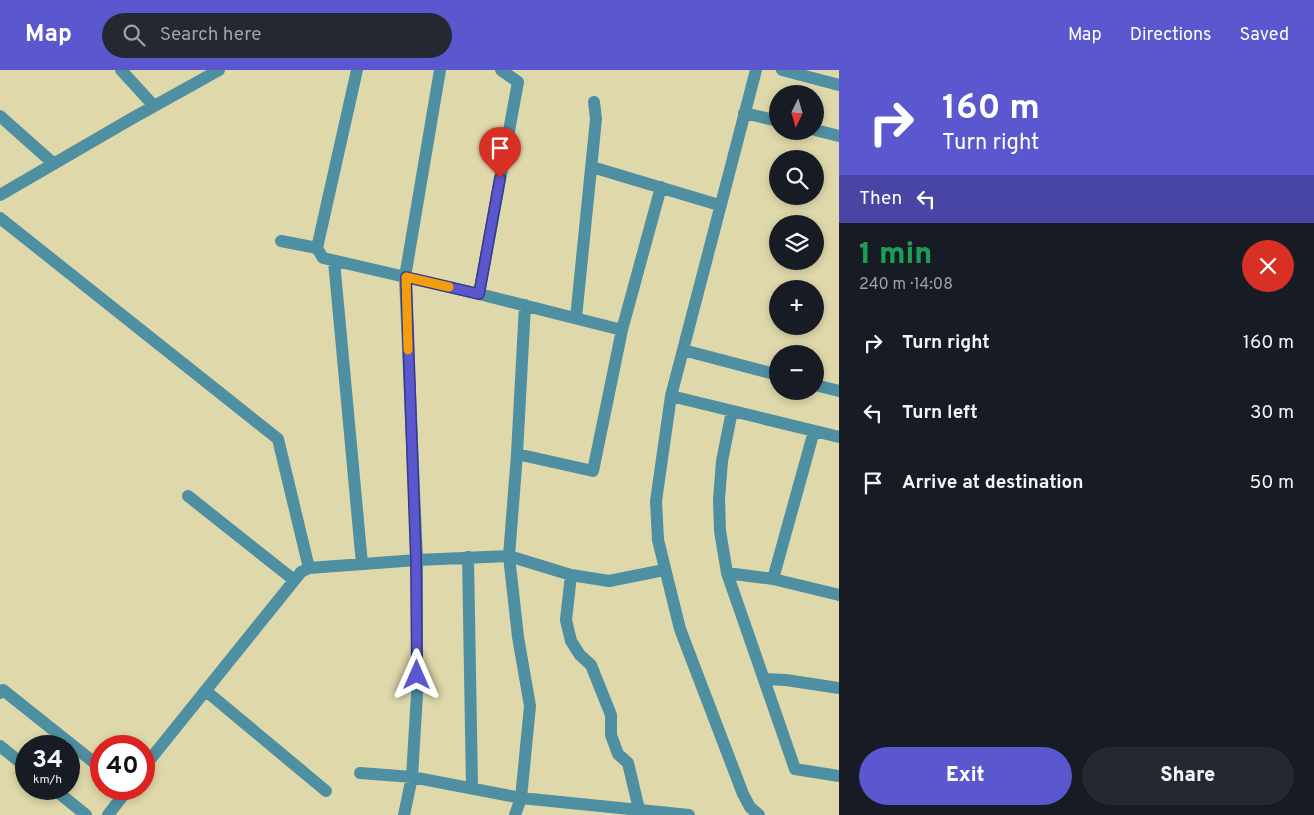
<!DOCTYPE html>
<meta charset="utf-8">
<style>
:root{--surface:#171b24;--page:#242831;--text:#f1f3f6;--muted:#9ea1a6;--accent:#5a57cf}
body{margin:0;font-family:Overpass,sans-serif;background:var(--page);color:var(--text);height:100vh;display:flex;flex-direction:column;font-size:19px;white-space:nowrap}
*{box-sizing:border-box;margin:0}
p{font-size:16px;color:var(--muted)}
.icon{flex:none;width:28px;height:28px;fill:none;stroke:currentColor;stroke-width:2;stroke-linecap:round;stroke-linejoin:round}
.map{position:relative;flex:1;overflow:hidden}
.sheet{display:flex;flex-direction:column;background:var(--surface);width:475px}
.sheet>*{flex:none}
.banner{background:#5a57cf;color:#fff;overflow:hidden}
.needle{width:32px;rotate:185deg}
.tools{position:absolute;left:769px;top:15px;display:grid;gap:10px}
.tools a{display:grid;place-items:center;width:55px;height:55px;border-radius:50%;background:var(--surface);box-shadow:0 2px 8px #0003;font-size:25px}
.speed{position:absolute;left:15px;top:665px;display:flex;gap:10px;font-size:25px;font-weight:700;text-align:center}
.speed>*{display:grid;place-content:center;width:65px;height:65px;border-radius:50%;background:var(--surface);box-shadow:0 2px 8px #0003;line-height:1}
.speed small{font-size:12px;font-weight:400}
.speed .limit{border:8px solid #d22;background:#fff;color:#111}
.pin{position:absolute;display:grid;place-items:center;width:42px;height:42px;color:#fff;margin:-51px -21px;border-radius:50% 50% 50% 0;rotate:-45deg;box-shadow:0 0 5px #0007}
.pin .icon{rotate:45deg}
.me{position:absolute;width:55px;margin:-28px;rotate:0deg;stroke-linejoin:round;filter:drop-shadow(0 0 4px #0008)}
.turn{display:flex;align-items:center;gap:18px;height:105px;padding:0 20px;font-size:22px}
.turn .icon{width:65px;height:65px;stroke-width:2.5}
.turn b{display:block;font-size:35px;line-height:42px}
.then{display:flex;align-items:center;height:48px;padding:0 20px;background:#0003;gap:10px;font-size:19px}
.round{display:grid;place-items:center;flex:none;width:52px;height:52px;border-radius:26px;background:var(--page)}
.summary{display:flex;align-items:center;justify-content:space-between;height:85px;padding:0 20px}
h1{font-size:30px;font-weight:800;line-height:38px;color:#1e9e55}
.primary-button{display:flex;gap:10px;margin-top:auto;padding:10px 20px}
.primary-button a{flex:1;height:58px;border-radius:30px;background:var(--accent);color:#fff;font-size:20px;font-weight:800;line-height:58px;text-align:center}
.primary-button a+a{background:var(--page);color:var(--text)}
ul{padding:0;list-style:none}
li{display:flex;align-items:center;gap:15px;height:70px;padding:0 20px}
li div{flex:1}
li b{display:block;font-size:19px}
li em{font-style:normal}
header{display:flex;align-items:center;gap:30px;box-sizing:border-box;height:70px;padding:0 25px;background:var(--accent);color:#fff}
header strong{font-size:24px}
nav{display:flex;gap:28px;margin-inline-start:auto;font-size:18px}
.search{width:350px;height:45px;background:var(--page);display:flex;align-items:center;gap:12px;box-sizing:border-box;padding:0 18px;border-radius:28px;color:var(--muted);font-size:19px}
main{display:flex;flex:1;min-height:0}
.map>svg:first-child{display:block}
</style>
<header>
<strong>Map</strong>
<div class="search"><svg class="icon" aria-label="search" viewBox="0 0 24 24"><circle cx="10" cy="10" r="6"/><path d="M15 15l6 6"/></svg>Search here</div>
<nav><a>Map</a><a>Directions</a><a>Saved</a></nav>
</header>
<main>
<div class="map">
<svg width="839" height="745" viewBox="0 0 839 745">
<rect width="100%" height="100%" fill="#dfd8ab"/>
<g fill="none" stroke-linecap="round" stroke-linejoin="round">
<path stroke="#4f8fa2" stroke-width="12" d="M 121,0 L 154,36
M 357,0 L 317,178 L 323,188 L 479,224 L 622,260
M 756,0 L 671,326 L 656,431 L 658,470 L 680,559 L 743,724 L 750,737 L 759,745
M 782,0 L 839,15
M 744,43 L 778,51
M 0,46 L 54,94
M 815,60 L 839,66
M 592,97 L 719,135
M 0,125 L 131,49 L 219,0
M 0,148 L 278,369 L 309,498
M 281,171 L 317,178
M 334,191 L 362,494
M 479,224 L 518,12 L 501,0
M 576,248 L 596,49 L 594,32
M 683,280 L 778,305
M 815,315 L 839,321
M 671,326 L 839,367
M 732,341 L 722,391 L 719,429 L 720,461 L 727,503 L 795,699 L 839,706
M 517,384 L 593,401 L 622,260 L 661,117
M 188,426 L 294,510
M 468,487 L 472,717
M 727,503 L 773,509 L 839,525
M 571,505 L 566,550 L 571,571 L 580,585 L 591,595 L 611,645 L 611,665 L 618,684 L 628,693 L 639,739
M 773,509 L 814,361
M 764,609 L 786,610 L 839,618
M 206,621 L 326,721
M 0,623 L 3,620 L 101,698
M 0,676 L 26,697
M 144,697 L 301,502 L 309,498 L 417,490 L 509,486 L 571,505 L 609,511 L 664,500
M 360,703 L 412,707 L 521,728 L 689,745
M 54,719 L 86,745
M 108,745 L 128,719
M 404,745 L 412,707 L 417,624 L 417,490 L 405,207 L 440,0
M 515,745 L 521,728 L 530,636 L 518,567 L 509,486 L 517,384 L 525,235"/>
</g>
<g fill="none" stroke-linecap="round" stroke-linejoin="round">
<defs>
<path id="route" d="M 417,605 L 416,490 L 406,207 L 479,224 L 500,108"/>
</defs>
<use href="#route" stroke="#3a3987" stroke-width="12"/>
<use href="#route" stroke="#5a57cf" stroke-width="9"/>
<path stroke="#f59e0b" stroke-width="9" d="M 408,280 L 406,207 L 449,217"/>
</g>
</svg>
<div class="tools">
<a><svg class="needle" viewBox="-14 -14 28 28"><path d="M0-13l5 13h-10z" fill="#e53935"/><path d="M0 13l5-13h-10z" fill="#9ea1a6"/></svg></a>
<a><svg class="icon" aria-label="search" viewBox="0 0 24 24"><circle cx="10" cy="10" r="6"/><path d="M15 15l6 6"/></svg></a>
<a><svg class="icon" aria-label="layers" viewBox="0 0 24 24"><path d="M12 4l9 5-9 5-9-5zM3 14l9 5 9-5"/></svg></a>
<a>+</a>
<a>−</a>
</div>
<div class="speed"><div>34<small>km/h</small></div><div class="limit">40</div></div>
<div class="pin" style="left:500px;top:108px;background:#d93025"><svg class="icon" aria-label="arrive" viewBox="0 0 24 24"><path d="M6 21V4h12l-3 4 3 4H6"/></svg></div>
<svg class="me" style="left:417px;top:605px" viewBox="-20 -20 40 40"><path d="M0-17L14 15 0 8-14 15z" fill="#5a57cf" stroke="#fff" stroke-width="4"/></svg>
</div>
<section class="sheet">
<div class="banner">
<div class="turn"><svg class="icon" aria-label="right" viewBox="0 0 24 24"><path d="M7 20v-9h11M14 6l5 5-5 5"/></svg><div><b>160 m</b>Turn right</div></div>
<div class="then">Then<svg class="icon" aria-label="left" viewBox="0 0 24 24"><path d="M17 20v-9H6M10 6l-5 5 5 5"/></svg></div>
</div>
<div class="summary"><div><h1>1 min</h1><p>240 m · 14:08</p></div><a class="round" style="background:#d93025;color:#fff"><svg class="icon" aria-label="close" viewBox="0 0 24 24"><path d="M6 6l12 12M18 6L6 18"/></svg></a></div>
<ul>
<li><svg class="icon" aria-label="right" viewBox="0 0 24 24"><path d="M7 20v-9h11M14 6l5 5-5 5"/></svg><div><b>Turn right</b></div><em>160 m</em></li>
<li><svg class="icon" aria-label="left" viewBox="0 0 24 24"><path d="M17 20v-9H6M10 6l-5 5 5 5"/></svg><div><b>Turn left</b></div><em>30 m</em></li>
<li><svg class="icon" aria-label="arrive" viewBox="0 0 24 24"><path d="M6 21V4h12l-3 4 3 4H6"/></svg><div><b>Arrive at destination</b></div><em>50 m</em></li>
</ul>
<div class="primary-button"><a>Exit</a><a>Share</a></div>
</section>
</main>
